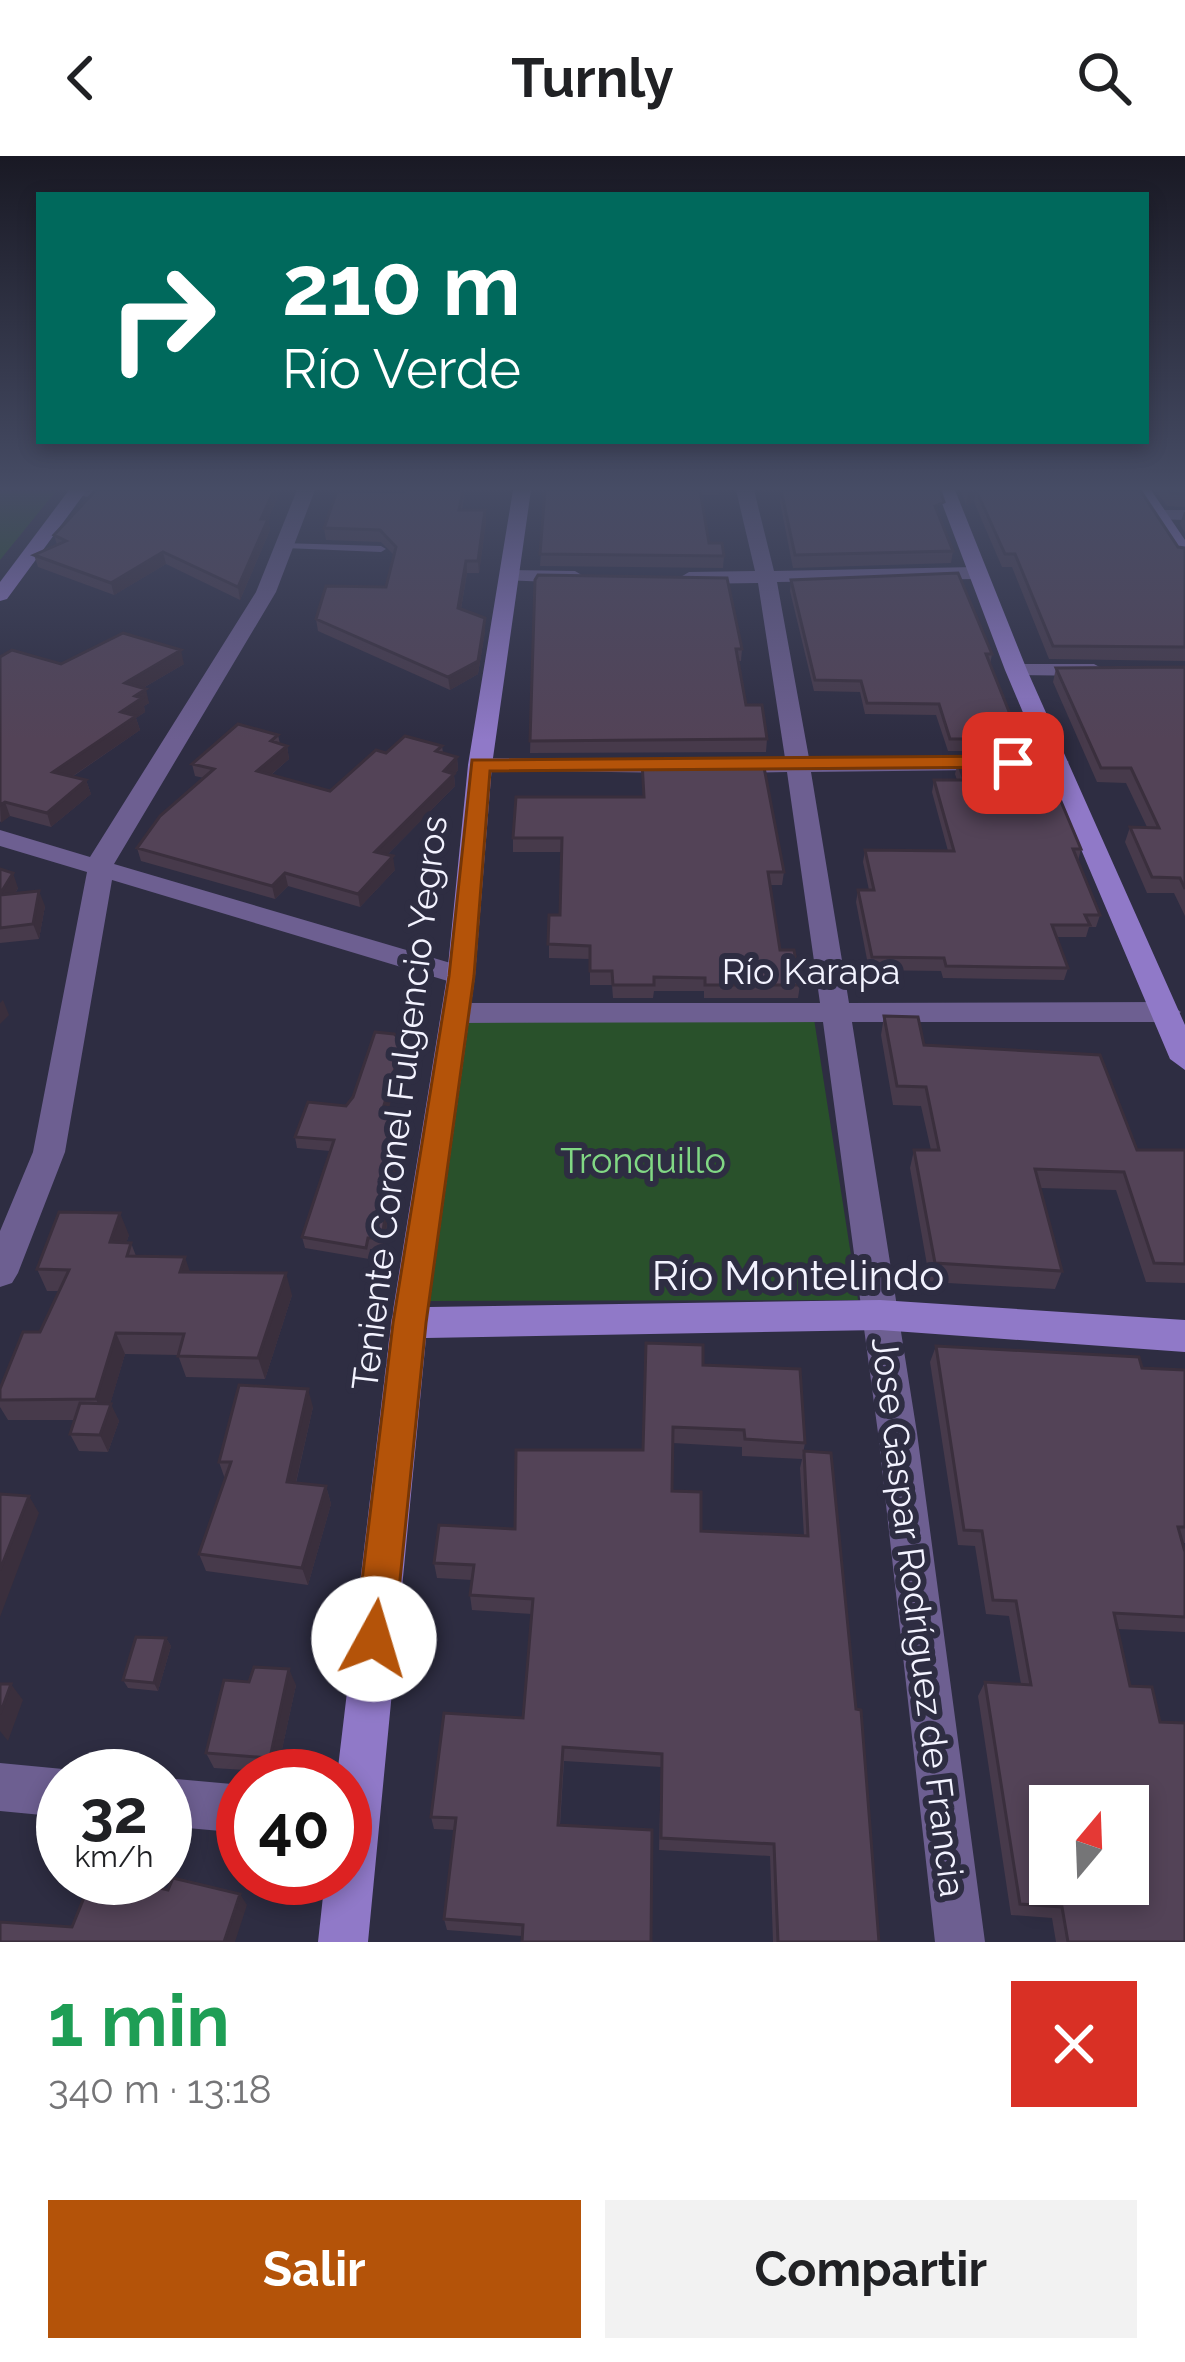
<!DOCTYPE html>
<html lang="es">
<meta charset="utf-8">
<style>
:root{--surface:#fff;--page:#f2f2f2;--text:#202124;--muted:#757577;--accent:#b45309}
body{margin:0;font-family:Raleway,sans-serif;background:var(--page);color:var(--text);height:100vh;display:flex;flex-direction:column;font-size:45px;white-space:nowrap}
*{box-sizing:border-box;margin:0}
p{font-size:39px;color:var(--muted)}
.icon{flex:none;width:66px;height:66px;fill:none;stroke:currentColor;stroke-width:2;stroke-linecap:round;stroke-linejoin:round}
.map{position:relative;height:1786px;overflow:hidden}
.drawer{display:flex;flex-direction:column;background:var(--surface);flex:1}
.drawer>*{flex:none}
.hud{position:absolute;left:36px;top:36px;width:1113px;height:252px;border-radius:0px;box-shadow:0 6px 18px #0003;background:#00695c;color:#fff;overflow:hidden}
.needle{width:78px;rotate:19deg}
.tools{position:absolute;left:1029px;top:1629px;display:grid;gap:24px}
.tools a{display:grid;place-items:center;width:120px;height:120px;border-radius:0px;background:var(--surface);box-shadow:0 6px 18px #0003;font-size:60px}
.speed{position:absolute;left:36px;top:1593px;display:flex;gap:24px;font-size:60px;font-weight:700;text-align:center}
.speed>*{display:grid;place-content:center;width:156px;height:156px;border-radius:50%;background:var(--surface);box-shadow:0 6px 18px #0003;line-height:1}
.speed small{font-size:30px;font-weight:400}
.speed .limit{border:18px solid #d22;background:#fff;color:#111}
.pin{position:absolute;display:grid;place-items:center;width:102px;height:102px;color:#fff;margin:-51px;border-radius:24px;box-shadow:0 6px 18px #0006}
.me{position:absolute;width:132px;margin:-66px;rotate:6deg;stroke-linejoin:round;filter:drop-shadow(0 0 9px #0008)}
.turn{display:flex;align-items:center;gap:42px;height:252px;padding:0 48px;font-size:54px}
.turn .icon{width:156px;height:156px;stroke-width:2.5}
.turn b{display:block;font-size:84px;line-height:102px}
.round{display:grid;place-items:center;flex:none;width:126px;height:126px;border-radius:0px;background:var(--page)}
.summary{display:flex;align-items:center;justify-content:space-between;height:204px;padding:0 48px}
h1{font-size:72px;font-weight:700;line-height:90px;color:#1e9e55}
.action{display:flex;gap:24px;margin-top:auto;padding:24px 48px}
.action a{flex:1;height:138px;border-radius:0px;background:var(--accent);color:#fff;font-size:48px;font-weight:700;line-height:138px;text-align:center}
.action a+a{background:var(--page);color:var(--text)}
header{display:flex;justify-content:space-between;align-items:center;height:156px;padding:0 48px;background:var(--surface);font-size:54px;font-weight:700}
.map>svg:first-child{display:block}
</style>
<header><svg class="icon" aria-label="back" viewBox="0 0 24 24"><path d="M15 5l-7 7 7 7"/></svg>Turnly<svg class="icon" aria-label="search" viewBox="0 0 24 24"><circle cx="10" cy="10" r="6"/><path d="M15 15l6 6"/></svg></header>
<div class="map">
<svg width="1185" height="1786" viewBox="0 0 1185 1786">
<rect width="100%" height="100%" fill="#2e2d42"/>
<path fill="#29512b" d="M 0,335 L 56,335 L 0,404 Z
M 814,863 L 858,1144 L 428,1145 L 466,865 Z"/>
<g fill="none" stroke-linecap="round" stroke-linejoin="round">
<path fill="#6d5f91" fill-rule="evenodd" d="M 282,387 L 381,390 L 386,393 L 381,396 L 285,392 L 282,391 Z"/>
<path fill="#6d5f91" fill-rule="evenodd" d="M 69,334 L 123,334 C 111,342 78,344 69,334 Z
M 297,334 L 315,334 L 276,436 L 114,708 L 471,813 L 475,820 L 461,829 L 112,724 L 65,996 L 18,1117 L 12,1127 L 0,1131 L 0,1075 L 33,996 L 87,716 L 0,690 L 0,674 L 90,701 L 256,436 Z
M 736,334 L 754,334 L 774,415 L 976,411 L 985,417 L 976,423 L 777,426 L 809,602 L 1057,599 L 1069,606 L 1057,613 L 811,616 L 849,847 L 1166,846 L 1181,856 L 1166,866 L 852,866 L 917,1277 L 985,1786 L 935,1786 L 878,1277 L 823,866 L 456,867 L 441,857 L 456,847 L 820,847 L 787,616 L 727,617 L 715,610 L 727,603 L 785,602 L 758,427 L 689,428 L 679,422 L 689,416 L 755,415 Z
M 1158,354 L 1185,354 L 1185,364 L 1152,363 L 1152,355 Z
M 507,414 L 575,415 L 585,421 L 575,427 L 500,424 L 500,416 Z
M 1016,508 L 1094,508 L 1105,514 L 1094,520 L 1008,519 L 1008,509 Z
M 480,602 L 679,603 L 691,610 L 679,617 L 472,614 L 472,604 Z
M 0,1607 L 63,1613 L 79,1620 L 63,1620 L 63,1661 L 0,1655 Z
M 165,1622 L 243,1629 L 243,1677 L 165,1670 Z"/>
<path fill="#9079c8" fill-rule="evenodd" d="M 69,334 L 87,334 L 7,443 L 0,445 L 0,426 Z
M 513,334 L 531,334 L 492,609 L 475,820 L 429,1151 L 880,1144 L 1185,1164 L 1185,1196 L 880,1174 L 426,1182 L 368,1786 L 318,1786 L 325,1722 L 345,1722 L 345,1620 L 337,1620 L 391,1167 L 447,820 L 468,609 Z
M 937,334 L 955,334 L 1027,514 L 1185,869 L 1185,914 L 1170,903 L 1005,514 Z
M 1133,334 L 1151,334 L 1185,384 L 1185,403 L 1178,401 Z"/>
</g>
<path fill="#473a4b" d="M 96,334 L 276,334 L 277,343 L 268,363 L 270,374 L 240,444 L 166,408 L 114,439 L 38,411 L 34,399 L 57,389 L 54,379 Z
M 405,334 L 465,334 L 462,354 L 485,354 L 486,365 L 479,417 L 467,417 L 461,453 L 485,462 L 485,475 L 478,518 L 450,534 L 318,475 L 316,463 L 386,431 L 394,399 L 381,386 L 326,384 L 324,372 Z
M 545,334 L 719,334 L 719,339 L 701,339 L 709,387 L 724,400 L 723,412 L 540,410 Z
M 781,334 L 942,359 L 939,360 L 953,395 L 951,407 L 793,412 L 780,346 Z
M 960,334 L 1140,334 L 1178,391 L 1185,392 L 1185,505 L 1049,503 L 1012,411 L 1002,411 L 974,346 L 966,349 Z
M 1155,334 L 1185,334 L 1185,351 L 1167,350 Z
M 1184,356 L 1185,356 L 1185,377 L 1180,368 Z
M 535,424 L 742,493 L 741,505 L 738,505 L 746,549 L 767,583 L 766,596 L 530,597 Z
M 791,424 L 992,498 L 990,509 L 1020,583 L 1018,595 L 948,595 L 936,559 L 865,558 L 860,536 L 814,535 L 790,435 Z
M 0,501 L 61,508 L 184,508 L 143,532 L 149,547 L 144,550 L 145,556 L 136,562 L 140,574 L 72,621 L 86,624 L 91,638 L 51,671 L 10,660 L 0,666 Z
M 1185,511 L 1185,760 L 1174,737 L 1147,737 L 1125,686 L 1130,671 L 1147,671 L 1126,627 L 1097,626 L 1053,526 L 1056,512 Z
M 278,579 L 280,588 L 287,590 L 289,603 L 271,619 L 330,635 L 386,597 L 442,590 L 443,597 L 457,601 L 458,614 L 454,619 L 455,630 L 387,699 L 395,714 L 360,751 L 288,730 L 275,743 L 141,705 L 137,692 L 204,622 L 195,620 L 192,608 Z
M 642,606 L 784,716 L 782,729 L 770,729 L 780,794 L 800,829 L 798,842 L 704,842 L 704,835 L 654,835 L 653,842 L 613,842 L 612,829 L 590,829 L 590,803 L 549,802 L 549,759 L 560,759 L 561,696 L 513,696 L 513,682 L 643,641 Z
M 958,606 L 1034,617 L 1081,693 L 1078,705 L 1100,759 L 1096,771 L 1089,771 L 1086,781 L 1057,781 L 1068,812 L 1064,824 L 943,822 L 941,815 L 869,814 L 856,746 L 858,734 L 869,734 L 863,706 L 865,694 L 948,695 L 932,636 L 934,624 L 957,624 L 955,618 Z
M 0,713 L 18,732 L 15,738 L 45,750 L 39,783 L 0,787 Z
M 884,860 L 924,889 L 1137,994 L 1185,994 L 1185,1127 L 1146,1126 L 1116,1034 L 1040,1032 L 1062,1115 L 1055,1133 L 930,1126 L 910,1012 L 914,994 L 931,994 L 921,950 L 893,949 L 881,879 Z
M 405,898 L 387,957 L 410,959 L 412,970 L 389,1051 L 384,1093 L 370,1093 L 369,1103 L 305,1092 L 302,1081 L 330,995 L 297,992 L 295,981 L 346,950 Z
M 129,1079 L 126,1087 L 131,1087 L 136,1100 L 190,1116 L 292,1139 L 265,1223 L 186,1221 L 178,1199 L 125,1198 L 110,1248 L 119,1265 L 108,1296 L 79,1295 L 70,1278 L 75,1264 L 8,1264 L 0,1251 L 0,1233 L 40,1176 L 59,1135 L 47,1135 L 37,1113 Z
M 936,1190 L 1142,1212 L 1185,1214 L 1185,1387 L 1183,1387 L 1185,1396 L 1185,1476 L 1117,1473 L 1185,1786 L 1056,1786 L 1052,1762 L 1011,1759 L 978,1540 L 985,1526 L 1021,1528 L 1009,1460 L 986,1458 L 975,1390 L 958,1389 L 930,1206 Z
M 703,1209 L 805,1287 L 802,1303 L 742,1300 L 742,1291 L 673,1287 L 672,1335 L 701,1375 L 804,1380 L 800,1312 L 804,1295 L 879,1786 L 773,1786 L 770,1700 L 659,1694 L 661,1611 L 564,1605 L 560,1669 L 522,1780 L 447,1774 L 444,1763 L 454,1674 L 434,1673 L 431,1661 L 523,1562 L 532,1458 L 472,1454 L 470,1439 L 472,1424 L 437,1422 L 434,1407 L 515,1373 L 642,1294 Z
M 313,1251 L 296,1327 L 326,1330 L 331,1348 L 308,1429 L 206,1415 L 199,1398 L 225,1323 L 219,1306 Z
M 166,1482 L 171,1490 L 158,1535 L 128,1532 L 123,1524 Z
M 249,1526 L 296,1529 L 277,1616 L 214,1612 L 206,1597 Z"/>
<path fill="#3a2f3d" d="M 274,334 L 276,334 L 277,343 L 268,363 L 270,374 L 240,444 L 238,431 L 261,363 Z
M 976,334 L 974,346 L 966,349 L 968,336 Z
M 485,354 L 486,365 L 479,417 L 478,405 Z
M 163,396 L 166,408 L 114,439 L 111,427 Z
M 466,405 L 467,417 L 459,464 L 458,452 Z
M 485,462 L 485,475 L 478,518 L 450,534 L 448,521 Z
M 181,494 L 184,508 L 129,540 L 125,527 Z
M 146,533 L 149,547 L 144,550 L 145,556 L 136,562 L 140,574 L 58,630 L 53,616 L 121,556 L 135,540 Z
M 287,590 L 289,603 L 260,628 L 257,615 Z
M 457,601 L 458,614 L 454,619 L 455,630 L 377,709 L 375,696 Z
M 86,624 L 91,638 L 51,671 L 47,657 Z
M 5,646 L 10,660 L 1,667 L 0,649 Z
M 393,700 L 395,714 L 360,751 L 358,738 Z
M 13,717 L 18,732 L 5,754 L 0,738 Z
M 285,717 L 288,730 L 275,743 L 272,730 Z
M 39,735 L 45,750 L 39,783 L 33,768 Z
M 3,844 L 9,859 L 0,868 L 0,847 Z
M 403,886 L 405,898 L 384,968 L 382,956 Z
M 410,959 L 412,970 L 389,1051 L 384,1093 L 382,1082 L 388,1040 Z
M 120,1057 L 129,1079 L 119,1108 L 110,1086 Z
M 185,1101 L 192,1122 L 180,1116 Z
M 286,1117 L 292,1139 L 265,1223 L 258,1202 Z
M 116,1177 L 125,1198 L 107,1259 L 111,1248 L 119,1265 L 108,1296 L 100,1279 L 105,1264 L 96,1243 Z
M 308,1233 L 313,1251 L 292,1343 L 287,1326 Z
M 326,1330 L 331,1348 L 308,1429 L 302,1412 Z
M 29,1340 L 39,1357 L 0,1461 L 0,1414 Z
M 166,1482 L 171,1490 L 158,1535 L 154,1527 Z
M 289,1513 L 296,1529 L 277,1616 L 270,1602 Z
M 11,1528 L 23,1544 L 8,1585 L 0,1575 L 0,1558 Z
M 240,1738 L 247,1749 L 235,1786 L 224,1786 Z"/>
<path fill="#534357" stroke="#3a2f3d" stroke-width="3" fill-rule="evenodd" d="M 96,334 L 274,334 L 261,363 L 268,363 L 238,431 L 163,396 L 111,427 L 34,399 L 66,385 L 54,379 Z
M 405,334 L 463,334 L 459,354 L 485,354 L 478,405 L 466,405 L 458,452 L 485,462 L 478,505 L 448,521 L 316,463 L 326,430 L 386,431 L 396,391 L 380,374 L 324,372 L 337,335 L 404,336 Z
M 545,334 L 700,334 L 709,387 L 722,387 L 724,400 L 540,398 Z
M 781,334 L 940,334 L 944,346 L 935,350 L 953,395 L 795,399 Z
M 976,334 L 1140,334 L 1178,391 L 1185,392 L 1185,491 L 1053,490 L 1015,398 L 1005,398 Z
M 1168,334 L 1185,334 L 1185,338 L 1171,337 Z
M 958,417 L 992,498 L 986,498 L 1020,583 L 950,583 L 939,548 L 867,547 L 861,525 L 815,524 L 791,424 Z
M 538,419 L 727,422 L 742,493 L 736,493 L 746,549 L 762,549 L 767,583 L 530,585 L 535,424 Z
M 123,477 L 181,494 L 125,527 L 146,533 L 135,540 L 142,542 L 121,556 L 136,560 L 53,616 L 86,624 L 47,657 L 5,646 L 0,649 L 0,501 L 12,494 L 61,508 Z
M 1185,511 L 1185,733 L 1180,722 L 1152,721 L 1130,671 L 1159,672 L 1131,612 L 1101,612 L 1056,512 Z
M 238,568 L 278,579 L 271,585 L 287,590 L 257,615 L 330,635 L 376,594 L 386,597 L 405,580 L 442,590 L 436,595 L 457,601 L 444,615 L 454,618 L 375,696 L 393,700 L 358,738 L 285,717 L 272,730 L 137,692 L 160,660 L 214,613 L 192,608 Z
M 642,606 L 763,606 L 784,716 L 768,716 L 780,794 L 794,794 L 800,829 L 705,829 L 705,822 L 654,821 L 654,829 L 613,829 L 612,815 L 590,815 L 590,790 L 548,788 L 549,759 L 560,759 L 562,682 L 513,682 L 516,641 L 644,641 Z
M 958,606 L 1030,606 L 1034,617 L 1049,617 L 1081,693 L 1073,693 L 1100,759 L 1085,759 L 1090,769 L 1052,769 L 1068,812 L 946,810 L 944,802 L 872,801 L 858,734 L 874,734 L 865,694 L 954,695 L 934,624 L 964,624 Z
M 0,713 L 13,717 L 0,738 Z
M 39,735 L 33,768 L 0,772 L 0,739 Z
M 884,860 L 918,861 L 924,889 L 1100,899 L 1137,994 L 1185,994 L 1185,1108 L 1154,1107 L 1124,1016 L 1035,1013 L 1062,1115 L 935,1107 L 914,994 L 939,994 L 926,931 L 897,930 Z
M 375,876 L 394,878 L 403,886 L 382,956 L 410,959 L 388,1040 L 382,1082 L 368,1082 L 366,1092 L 302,1081 L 334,984 L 295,981 L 308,946 L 346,950 L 353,941 Z
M 59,1056 L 120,1057 L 110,1086 L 131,1087 L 127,1100 L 185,1101 L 180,1116 L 286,1117 L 258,1202 L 178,1200 L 184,1178 L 116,1177 L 96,1243 L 0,1244 L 0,1233 L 23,1176 L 40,1176 L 69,1114 L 37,1113 Z
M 646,1187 L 703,1189 L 703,1209 L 800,1213 L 805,1287 L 745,1283 L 744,1274 L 673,1271 L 672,1335 L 701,1336 L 701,1375 L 808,1380 L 804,1295 L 831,1297 L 856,1553 L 861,1554 L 879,1786 L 778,1786 L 774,1688 L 661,1682 L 662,1598 L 563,1591 L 558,1669 L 652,1674 L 651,1786 L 522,1786 L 523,1769 L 444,1763 L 456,1662 L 431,1661 L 444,1557 L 523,1562 L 533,1443 L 470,1439 L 474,1409 L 434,1407 L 439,1369 L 515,1373 L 516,1294 L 643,1294 Z
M 936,1190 L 1139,1201 L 1142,1212 L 1185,1214 L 1185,1371 L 1178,1371 L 1185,1396 L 1185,1461 L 1114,1457 L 1130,1530 L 1152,1531 L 1160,1566 L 1185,1567 L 1185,1786 L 1068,1786 L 1062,1751 L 1020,1748 L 985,1526 L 1031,1529 L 1016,1445 L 993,1444 L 982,1375 L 964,1374 ZM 1050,1650 L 1128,1650 L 1128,1728 L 1050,1728 Z
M 239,1229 L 308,1233 L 287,1326 L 326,1330 L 302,1412 L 199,1398 L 231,1306 L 219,1306 Z
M 80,1247 L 111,1248 L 100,1279 L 70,1278 Z
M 0,1338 L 29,1340 L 0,1414 Z
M 136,1481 L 166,1482 L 154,1527 L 123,1524 Z
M 254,1511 L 289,1513 L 270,1602 L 206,1597 L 224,1524 L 249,1526 Z
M 0,1528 L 11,1528 L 0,1558 Z
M 92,1722 L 118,1722 L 168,1734 L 173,1722 L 240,1738 L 224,1786 L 0,1786 L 0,1766 L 72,1771 Z"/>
<linearGradient id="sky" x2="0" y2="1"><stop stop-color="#191924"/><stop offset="0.57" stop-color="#464c65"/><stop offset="1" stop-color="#464c65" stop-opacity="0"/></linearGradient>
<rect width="1185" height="584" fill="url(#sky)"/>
<path fill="#b45309" stroke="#753606" stroke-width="3" d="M 1013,600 L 1024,607 L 1021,611 L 490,615 L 474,820 L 426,1167 L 394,1483 L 388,1497 L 374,1503 L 360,1497 L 355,1483 L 393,1167 L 449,820 L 472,604 Z"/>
<g text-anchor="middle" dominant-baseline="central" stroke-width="12" stroke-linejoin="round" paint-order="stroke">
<g font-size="36" fill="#f3f3ff" stroke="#2e2d42">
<text x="811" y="815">Río Karapa</text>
<text transform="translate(399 947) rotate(-83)">Teniente Coronel Fulgencio Yegros</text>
<text transform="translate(919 1461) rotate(83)">Jose Gaspar Rodríguez de Francia</text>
</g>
<g font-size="36" fill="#81d884" stroke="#2e2d42">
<text x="643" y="1004">Tronquillo</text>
</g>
<g font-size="42" fill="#f3f3ff" stroke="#2e2d42">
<text x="798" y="1119">Río Montelindo</text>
</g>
</g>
</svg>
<div class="tools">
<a><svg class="needle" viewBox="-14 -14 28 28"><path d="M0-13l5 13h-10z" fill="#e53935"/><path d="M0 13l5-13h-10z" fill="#757577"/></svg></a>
</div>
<div class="speed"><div>32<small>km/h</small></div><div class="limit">40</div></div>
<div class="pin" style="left:1013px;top:607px;background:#d93025"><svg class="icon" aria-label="arrive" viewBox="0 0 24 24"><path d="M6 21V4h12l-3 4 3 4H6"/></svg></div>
<svg class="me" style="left:374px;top:1483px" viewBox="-20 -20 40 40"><circle r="19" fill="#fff"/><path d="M0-13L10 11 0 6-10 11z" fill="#b45309"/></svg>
<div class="hud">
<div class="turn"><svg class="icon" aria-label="right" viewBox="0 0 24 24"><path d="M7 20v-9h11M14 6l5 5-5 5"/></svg><div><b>210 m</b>Río Verde</div></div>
</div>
</div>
<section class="drawer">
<div class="summary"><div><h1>1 min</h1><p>340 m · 13:18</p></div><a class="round" style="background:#d93025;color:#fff"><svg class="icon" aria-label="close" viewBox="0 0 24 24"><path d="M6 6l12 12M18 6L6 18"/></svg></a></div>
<div class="action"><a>Salir</a><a>Compartir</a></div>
</section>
